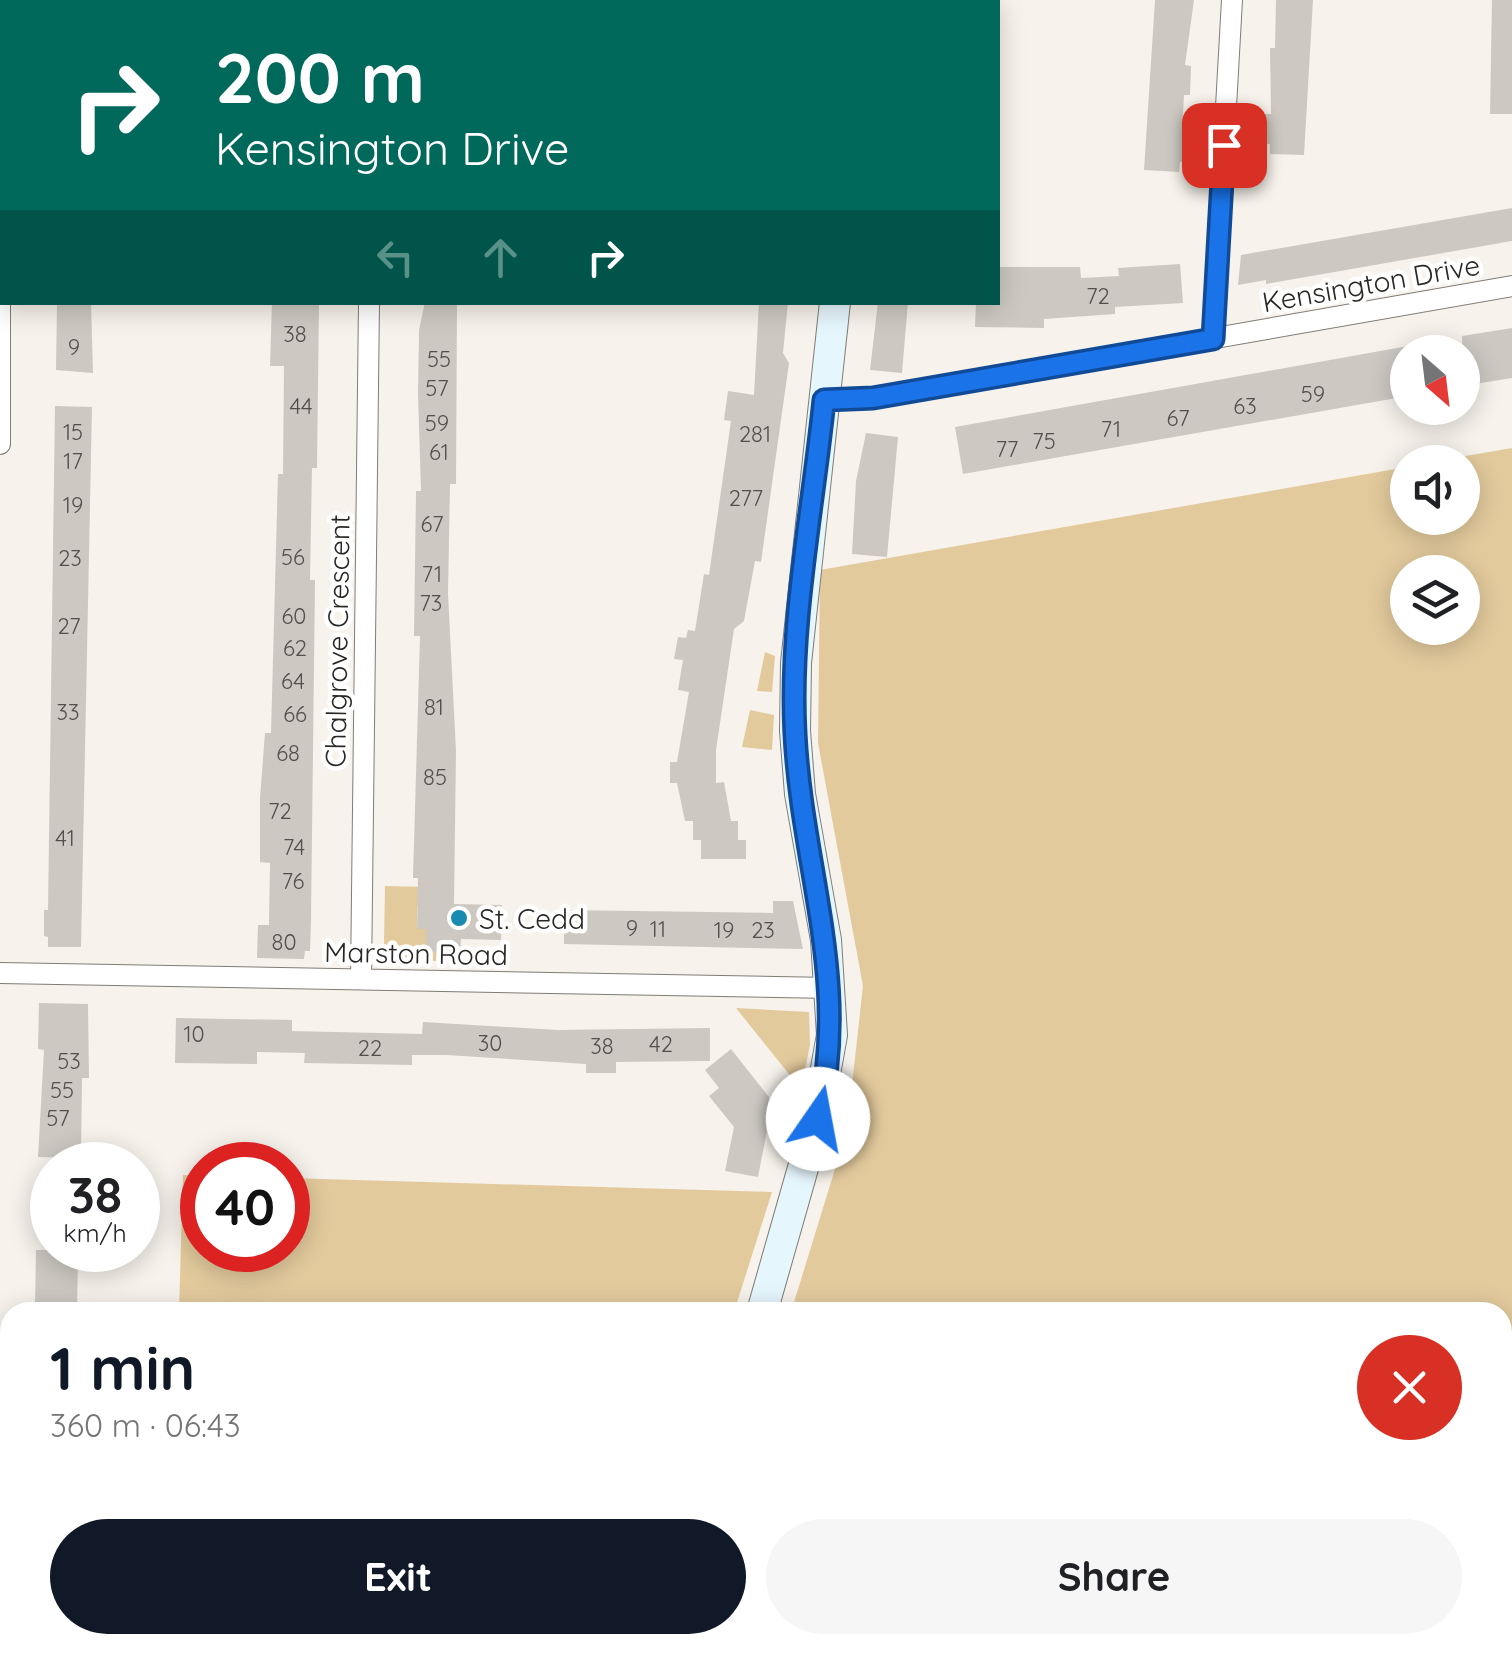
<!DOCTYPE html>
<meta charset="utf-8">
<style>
:root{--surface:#fff;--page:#f6f6f6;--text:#202124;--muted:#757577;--accent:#111827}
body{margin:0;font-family:Quicksand,sans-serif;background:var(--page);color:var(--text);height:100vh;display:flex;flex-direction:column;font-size:38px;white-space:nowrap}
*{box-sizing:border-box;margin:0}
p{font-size:32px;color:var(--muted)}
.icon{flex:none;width:55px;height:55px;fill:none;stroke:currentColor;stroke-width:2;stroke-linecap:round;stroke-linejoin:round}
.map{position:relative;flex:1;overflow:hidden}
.sheet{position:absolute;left:0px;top:1302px;width:1512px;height:352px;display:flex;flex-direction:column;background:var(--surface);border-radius:30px 30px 0 0;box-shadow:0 5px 25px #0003}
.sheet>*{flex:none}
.top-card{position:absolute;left:0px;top:0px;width:1000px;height:305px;box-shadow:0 5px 25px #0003;background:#00695c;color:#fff;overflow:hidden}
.needle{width:65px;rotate:152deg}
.buttons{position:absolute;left:1390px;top:335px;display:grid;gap:20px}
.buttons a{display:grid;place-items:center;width:90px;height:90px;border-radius:50%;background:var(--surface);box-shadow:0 5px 25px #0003;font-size:50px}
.speed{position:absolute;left:30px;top:1142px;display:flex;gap:20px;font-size:50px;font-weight:700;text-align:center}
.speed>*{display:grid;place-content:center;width:130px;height:130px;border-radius:50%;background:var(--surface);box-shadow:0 5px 25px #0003;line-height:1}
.speed small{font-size:25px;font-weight:400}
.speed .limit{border:15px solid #d22;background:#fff;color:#111}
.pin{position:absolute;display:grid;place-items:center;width:85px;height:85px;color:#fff;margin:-42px;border-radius:20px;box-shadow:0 5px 15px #0006}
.me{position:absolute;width:110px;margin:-55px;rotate:12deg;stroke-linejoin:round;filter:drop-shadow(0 0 8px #0008)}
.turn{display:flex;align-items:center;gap:35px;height:210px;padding:0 50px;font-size:45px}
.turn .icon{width:130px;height:130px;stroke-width:2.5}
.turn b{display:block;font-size:70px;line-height:85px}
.lanes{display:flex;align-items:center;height:95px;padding:0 50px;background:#0003;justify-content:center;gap:50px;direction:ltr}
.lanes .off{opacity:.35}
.round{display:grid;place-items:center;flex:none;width:105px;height:105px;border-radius:52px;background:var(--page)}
.head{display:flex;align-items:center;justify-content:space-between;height:170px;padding:0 50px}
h1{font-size:60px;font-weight:700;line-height:75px;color:var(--accent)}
.action{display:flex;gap:20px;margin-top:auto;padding:20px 50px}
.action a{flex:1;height:115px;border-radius:60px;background:var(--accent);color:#fff;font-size:40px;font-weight:700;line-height:115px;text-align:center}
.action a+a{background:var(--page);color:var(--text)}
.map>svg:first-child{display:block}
</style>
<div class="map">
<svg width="1512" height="1653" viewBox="0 0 1512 1653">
<rect width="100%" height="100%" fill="#f7f2eb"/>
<path fill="#e3ca9d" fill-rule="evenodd" d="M 1512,448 L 1512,1497 L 1503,1500 L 1502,1312 L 791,1312 L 847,1130 L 863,986 L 818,743 L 820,570 L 1407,467 L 1408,518 L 1462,518 L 1462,462 L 1431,462 ZM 1408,572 L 1462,572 L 1462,628 L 1408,628 Z
M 765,652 L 775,656 L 772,692 L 757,691 Z
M 750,710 L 774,715 L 772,750 L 742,747 Z
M 385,886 L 427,887 L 417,908 L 417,928 L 426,929 L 426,952 L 437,952 L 436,961 L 399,960 L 384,946 Z
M 736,1008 L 809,1012 L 810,1045 L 801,1089 Z
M 183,1175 L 202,1176 L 202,1250 L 288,1250 L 288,1178 L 772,1192 L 734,1312 L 179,1312 Z
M 247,1645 L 705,1645 L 704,1653 L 247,1653 Z
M 806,1645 L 1013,1645 L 994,1653 L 806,1653 Z"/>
<path fill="#dfb66a" d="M 1512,1593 L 1512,1653 L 1470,1653 L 1474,1645 L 1499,1650 L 1505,1642 L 1503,1604 Z"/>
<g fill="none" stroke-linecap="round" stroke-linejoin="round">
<path stroke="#dfb66a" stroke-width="8" d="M 1502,1527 L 1512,1524
M 1140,1653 L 1152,1645"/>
</g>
<path fill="#cdc9c2" d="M 1155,0 L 1194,0 L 1185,65 L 1191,66 L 1190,95 L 1184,95 L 1182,132 L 1187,133 L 1185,162 L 1180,162 L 1179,172 L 1144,170 Z
M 1276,0 L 1313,0 L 1304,155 L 1270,154 L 1270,144 L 1264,144 L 1265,114 L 1271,114 L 1270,48 L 1275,48 Z
M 1492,0 L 1512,0 L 1512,114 L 1490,114 Z
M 1512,208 L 1512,241 L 1266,284 L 1266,280 L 1238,285 L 1241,255 Z
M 1180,264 L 1183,303 L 1115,307 L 1115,314 L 1044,319 L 1044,328 L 975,327 L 976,302 L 998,302 L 998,267 L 1080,267 L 1081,278 L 1119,276 L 1118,268 Z
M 57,302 L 91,302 L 93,373 L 56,370 Z
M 272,302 L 319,302 L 317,468 L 312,468 L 310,580 L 315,580 L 311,920 L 310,951 L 305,951 L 304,959 L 257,958 L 258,925 L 269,925 L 270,863 L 260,862 L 260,798 L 265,733 L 271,733 L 278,474 L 283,474 L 284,366 L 270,366 Z
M 425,302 L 457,302 L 456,484 L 450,484 L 448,594 L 456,751 L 454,904 L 502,905 L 501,940 L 461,939 L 460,953 L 426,952 L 426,929 L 417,929 L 418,878 L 413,878 L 420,636 L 414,636 L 416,491 L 421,491 L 418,393 L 419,330 Z
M 759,302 L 788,302 L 783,353 L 789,363 L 761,562 L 755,561 L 744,621 L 734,629 L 716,750 L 716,783 L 724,782 L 731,821 L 738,821 L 738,840 L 746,840 L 746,859 L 701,859 L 701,840 L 693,840 L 693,821 L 685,821 L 677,783 L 670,783 L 670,762 L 677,762 L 689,692 L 678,690 L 683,660 L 674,659 L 678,637 L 686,638 L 688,630 L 695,631 L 704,574 L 709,575 L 731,421 L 724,420 L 728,391 L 754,395 Z
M 878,302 L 908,302 L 902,373 L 870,370 Z
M 1512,328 L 1512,378 L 1462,386 L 1462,336 Z
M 1408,346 L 1408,396 L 963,474 L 955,427 Z
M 55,406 L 92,407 L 81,947 L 48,947 L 48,937 L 44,936 L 44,910 L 48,910 Z
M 866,433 L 898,437 L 887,557 L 852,554 L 856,481 Z
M 773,901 L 793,901 L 803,949 L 564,944 L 564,910 L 773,913 Z
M 39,1003 L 88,1004 L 89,1078 L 82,1078 L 81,1158 L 38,1157 L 44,1050 L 38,1049 Z
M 176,1018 L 292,1020 L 292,1031 L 422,1034 L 423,1022 L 558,1030 L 710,1028 L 710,1061 L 616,1062 L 616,1073 L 586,1073 L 586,1064 L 446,1055 L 412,1055 L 412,1065 L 304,1063 L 305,1053 L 257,1052 L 257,1064 L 175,1063 Z
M 731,1049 L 769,1097 L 771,1110 L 758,1177 L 725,1171 L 734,1127 L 709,1096 L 719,1088 L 705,1070 Z
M 36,1250 L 78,1250 L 77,1312 L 39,1312 L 35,1307 Z"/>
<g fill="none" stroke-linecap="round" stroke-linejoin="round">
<defs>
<path id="street" d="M 183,0 L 188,2
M 89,2 L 94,0
M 0,42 L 2,41
M 0,300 L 0,444
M 1213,339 L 1232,0
M 824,400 L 873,398 L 1512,286
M 0,973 L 831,988
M 361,979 L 369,302"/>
<path id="secondary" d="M 865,2 L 865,0
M 762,1312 L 817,1119 L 832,1035 L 826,940 L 800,794 L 795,731 L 796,663 L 835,302
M 739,1645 L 740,1653"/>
</defs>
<use href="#street" stroke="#807d76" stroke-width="22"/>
<use href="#secondary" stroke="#807d76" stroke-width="32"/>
<use href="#street" stroke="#fff" stroke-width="20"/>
<use href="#secondary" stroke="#e6f6fd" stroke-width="30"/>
</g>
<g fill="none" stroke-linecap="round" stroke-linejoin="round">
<defs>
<path id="route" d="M 818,1119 C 851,980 802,870 795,734 C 789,624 813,509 824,400 L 873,398 L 1213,339 L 1224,145"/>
</defs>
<use href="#route" stroke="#114b97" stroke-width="25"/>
<use href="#route" stroke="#1a73e8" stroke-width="18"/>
</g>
<circle fill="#1a8bb0" stroke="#fff" stroke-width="4" cx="459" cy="918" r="10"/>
<g text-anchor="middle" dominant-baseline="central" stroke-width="9" stroke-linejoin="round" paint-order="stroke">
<g font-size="22" fill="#51504c">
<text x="1098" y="296">72</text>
<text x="295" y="334">38</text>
<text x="74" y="347">9</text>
<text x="439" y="359">55</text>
<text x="437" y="388">57</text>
<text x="1313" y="394">59</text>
<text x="301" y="406">44</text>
<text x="1245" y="406">63</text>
<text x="1178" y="418">67</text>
<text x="437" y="423">59</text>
<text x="1111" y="429">71</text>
<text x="73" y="432">15</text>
<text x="755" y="434">281</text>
<text x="1044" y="441">75</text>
<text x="1007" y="449">77</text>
<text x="439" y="452">61</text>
<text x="73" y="461">17</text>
<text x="746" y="498">277</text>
<text x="73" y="505">19</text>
<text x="432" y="524">67</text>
<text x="293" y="557">56</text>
<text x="70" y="558">23</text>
<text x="432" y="574">71</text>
<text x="431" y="603">73</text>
<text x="294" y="616">60</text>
<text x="69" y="626">27</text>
<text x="295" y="648">62</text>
<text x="293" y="681">64</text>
<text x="434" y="707">81</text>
<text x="68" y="712">33</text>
<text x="295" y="714">66</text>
<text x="288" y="753">68</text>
<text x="435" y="777">85</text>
<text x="280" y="811">72</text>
<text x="65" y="838">41</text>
<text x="294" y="847">74</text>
<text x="293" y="881">76</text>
<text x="632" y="928">9</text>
<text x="658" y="929">11</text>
<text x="724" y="930">19</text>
<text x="763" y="930">23</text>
<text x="284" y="942">80</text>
<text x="194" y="1034">10</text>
<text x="490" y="1043">30</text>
<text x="661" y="1044">42</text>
<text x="602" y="1046">38</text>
<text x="370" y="1048">22</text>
<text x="69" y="1061">53</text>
<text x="62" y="1090">55</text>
<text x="58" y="1118">57</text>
</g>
<g font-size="28" fill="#282724" stroke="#fff">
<text transform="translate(1371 283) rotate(-10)">Kensington Drive</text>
<text transform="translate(337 641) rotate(-89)">Chalgrove Crescent</text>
<text transform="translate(416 953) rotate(1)">Marston Road</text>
</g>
<g font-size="28" fill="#282724" stroke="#fff" text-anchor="start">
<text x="479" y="918">St. Cedd</text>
</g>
</g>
</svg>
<div class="buttons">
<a><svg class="needle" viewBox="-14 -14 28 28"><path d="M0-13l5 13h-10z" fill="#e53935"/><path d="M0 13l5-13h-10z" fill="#757577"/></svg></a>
<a><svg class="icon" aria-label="sound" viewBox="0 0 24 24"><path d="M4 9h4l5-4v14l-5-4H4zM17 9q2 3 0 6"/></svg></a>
<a><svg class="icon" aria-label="layers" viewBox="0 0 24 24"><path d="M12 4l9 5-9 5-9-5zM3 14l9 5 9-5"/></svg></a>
</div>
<div class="speed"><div>38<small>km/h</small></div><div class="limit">40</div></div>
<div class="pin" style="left:1224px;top:145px;background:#d93025"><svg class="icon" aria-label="arrive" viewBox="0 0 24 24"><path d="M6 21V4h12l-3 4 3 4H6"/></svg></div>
<svg class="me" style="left:818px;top:1119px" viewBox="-20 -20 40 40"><circle r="19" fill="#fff"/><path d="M0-13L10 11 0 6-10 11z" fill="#1a73e8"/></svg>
<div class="top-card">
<div class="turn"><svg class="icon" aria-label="right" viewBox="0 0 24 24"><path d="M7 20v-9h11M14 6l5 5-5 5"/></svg><div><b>200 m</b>Kensington Drive</div></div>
<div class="lanes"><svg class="icon off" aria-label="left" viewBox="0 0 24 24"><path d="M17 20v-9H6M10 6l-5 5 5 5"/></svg><svg class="icon off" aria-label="ahead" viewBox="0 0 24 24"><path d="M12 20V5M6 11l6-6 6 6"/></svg><svg class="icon" aria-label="right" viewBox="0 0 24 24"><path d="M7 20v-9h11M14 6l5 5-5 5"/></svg></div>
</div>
<section class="sheet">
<div class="head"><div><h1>1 min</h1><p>360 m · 06:43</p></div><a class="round" style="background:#d93025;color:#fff"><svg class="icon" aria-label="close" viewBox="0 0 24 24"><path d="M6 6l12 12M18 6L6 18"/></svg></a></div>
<div class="action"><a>Exit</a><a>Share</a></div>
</section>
</div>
